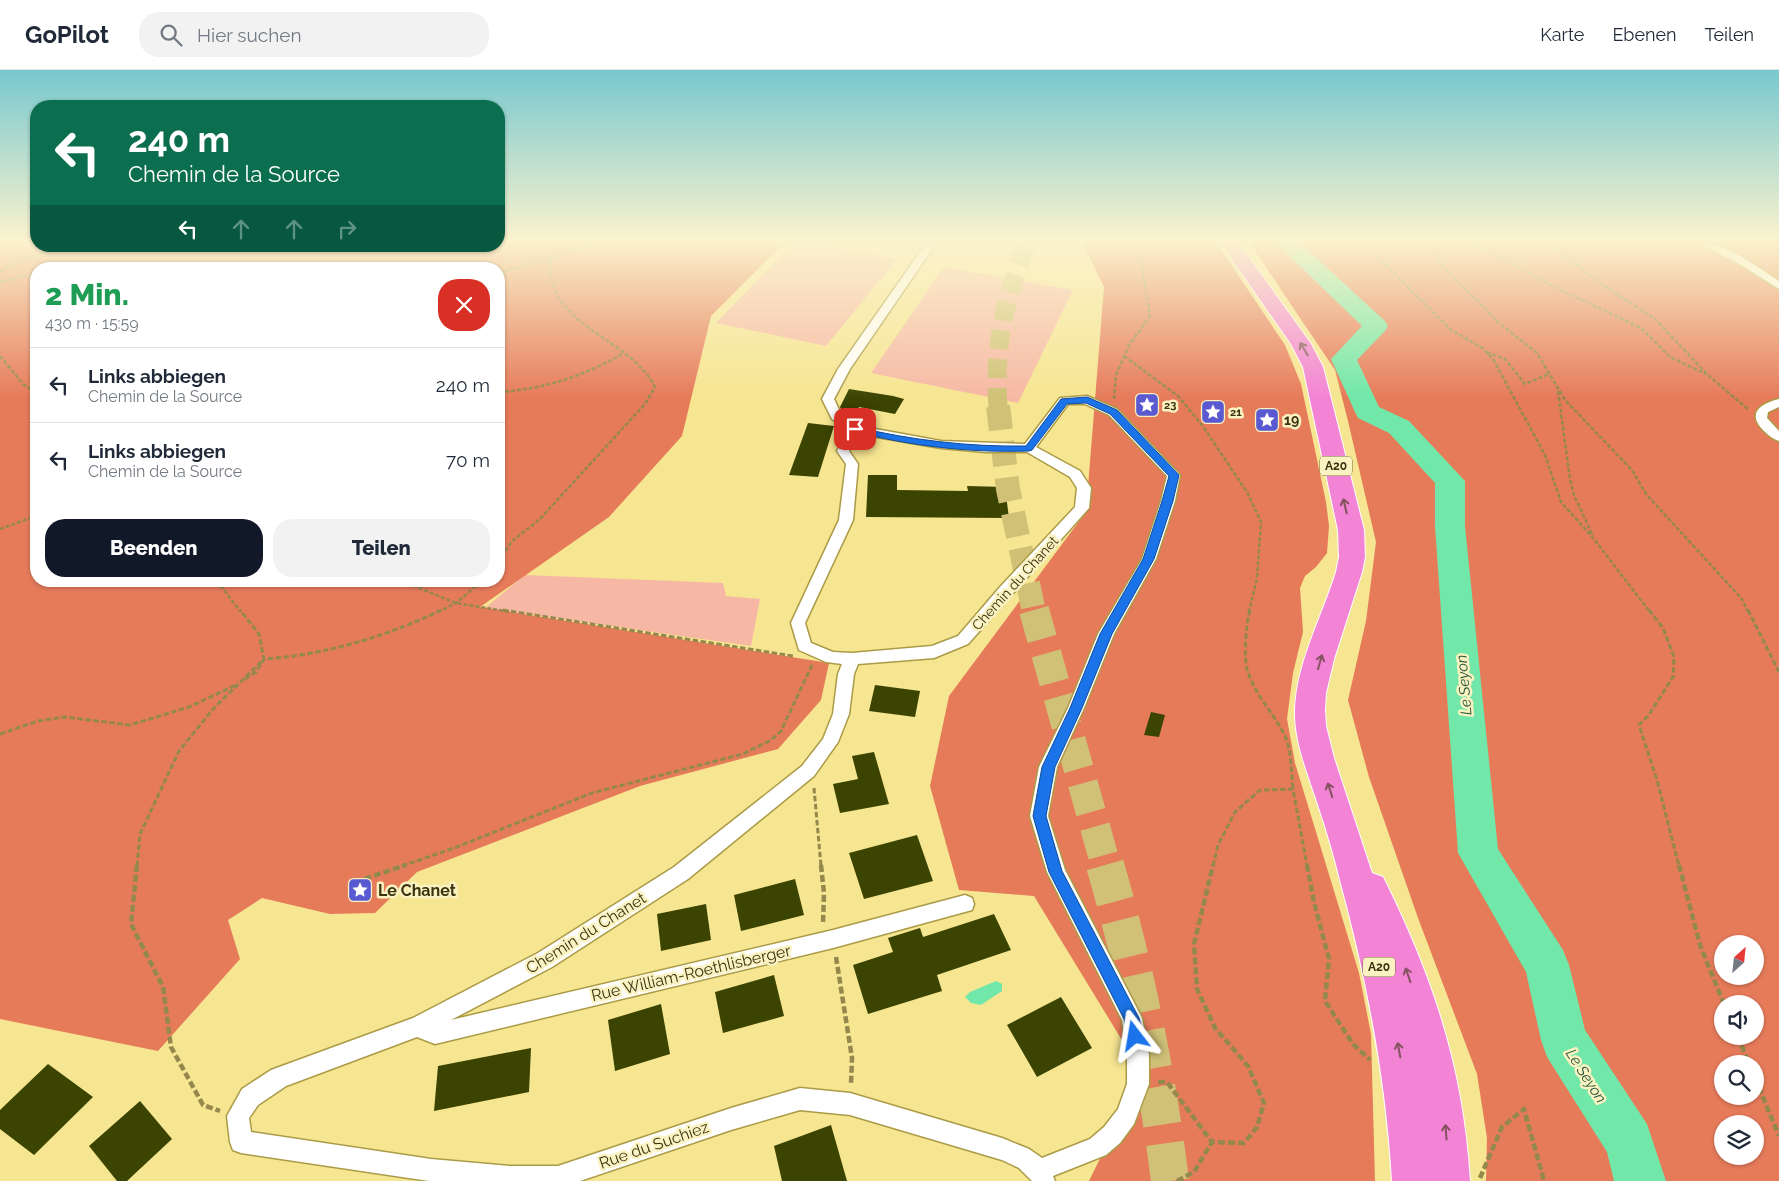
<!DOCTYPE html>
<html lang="de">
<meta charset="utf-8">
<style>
:root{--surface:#fff;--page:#f2f2f3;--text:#1f2937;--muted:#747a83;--line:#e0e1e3;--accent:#111827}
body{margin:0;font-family:Raleway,sans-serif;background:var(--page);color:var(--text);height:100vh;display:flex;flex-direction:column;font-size:19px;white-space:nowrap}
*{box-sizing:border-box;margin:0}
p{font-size:16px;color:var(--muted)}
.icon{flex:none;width:28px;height:28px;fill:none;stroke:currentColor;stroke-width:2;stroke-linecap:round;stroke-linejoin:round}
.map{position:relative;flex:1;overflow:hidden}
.sheet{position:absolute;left:30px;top:192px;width:475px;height:325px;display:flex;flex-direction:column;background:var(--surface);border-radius:20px;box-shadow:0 1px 4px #0004}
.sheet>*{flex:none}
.hud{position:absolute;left:30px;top:30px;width:475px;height:152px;border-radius:20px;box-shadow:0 1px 4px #0004;background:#0b6e4f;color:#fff;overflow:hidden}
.needle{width:32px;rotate:27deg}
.tools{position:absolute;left:1714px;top:865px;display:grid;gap:10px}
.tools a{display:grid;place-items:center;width:50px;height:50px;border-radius:50%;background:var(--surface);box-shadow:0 1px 4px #0004;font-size:25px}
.pin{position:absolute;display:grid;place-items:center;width:42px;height:42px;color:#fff;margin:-21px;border-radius:10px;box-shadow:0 2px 8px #0006}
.me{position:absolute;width:55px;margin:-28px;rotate:346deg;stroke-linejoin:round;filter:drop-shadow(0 0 4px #0008)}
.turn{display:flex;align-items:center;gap:18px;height:105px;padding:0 15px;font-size:22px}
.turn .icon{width:65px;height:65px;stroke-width:2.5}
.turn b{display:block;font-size:35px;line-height:42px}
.lanes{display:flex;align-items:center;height:48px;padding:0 15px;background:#0003;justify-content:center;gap:25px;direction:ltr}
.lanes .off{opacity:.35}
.round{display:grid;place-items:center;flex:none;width:52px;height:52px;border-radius:20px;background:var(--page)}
.headline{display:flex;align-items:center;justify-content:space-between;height:85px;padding:0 15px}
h1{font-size:30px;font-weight:800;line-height:38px;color:#1e9e55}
.button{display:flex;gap:10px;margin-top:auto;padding:10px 15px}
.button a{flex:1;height:58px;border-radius:20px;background:var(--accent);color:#fff;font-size:20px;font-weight:800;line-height:58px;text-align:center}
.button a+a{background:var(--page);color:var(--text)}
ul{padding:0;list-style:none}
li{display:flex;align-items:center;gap:15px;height:75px;padding:0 15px;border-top:1px solid var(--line)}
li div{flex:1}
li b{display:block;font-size:19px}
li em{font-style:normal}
header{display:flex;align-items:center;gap:30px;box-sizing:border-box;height:70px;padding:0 25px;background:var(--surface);border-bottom:1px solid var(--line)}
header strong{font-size:24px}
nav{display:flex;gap:28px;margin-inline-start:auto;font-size:18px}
.search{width:350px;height:45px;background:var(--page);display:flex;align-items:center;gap:12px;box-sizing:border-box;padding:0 18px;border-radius:20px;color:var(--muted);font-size:19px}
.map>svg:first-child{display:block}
</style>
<header>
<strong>GoPilot</strong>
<div class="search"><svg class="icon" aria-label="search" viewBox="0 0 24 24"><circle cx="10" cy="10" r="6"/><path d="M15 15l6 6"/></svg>Hier suchen</div>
<nav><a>Karte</a><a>Ebenen</a><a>Teilen</a></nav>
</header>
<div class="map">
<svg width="1779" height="1111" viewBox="0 0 1779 1111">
<rect width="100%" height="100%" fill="#f6e591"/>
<path fill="#f6b8a4" d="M 795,172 L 811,172 L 897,189 L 826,276 L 716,253 Z
M 944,197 L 1073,220 L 1018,333 L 871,303 Z
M 525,505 L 723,513 L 726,526 L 760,529 L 751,576 L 485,538 Z"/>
<path fill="#e67b5a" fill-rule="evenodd" d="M 0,172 L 36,172 L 36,176 L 499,176 L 499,172 L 785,172 L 711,246 L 682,366 L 609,447 L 480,537 L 829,593 L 821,630 L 778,679 L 640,716 L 417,802 L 375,843 L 330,844 L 262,828 L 228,850 L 240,889 L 158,981 L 0,949 ZM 36,199 L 499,199 L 499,511 L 36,511 Z
M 1082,172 L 1216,172 L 1285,275 L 1301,314 L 1326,432 L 1329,456 L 1327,483 L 1316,497 L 1305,506 L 1300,518 L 1303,562 L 1293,603 L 1287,649 L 1295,693 L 1359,903 L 1371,964 L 1375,1111 L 1089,1111 L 1142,1003 L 1034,826 L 959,820 L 930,716 L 949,626 L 1086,442 L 1104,217 Z
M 1249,172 L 1779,172 L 1779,1111 L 1486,1111 L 1487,1068 L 1477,1004 L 1418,848 L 1369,707 L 1348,630 L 1366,551 L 1376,472 L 1348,351 L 1335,300 ZM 1722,874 L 1755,874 L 1755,906 L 1722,906 ZM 1722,934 L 1755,934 L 1755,966 L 1722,966 ZM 1722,994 L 1755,994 L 1755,1026 L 1722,1026 ZM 1722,1054 L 1755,1054 L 1755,1086 L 1722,1086 Z"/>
<path fill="#71e7a9" d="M 996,911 L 1002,914 L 1002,921 L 981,935 L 971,933 L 965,927 L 970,922 Z"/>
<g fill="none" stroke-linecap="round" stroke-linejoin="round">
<path fill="#71e7a9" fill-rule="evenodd" d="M 1275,172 L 1299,172 L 1385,251 L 1388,256 L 1385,261 L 1357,290 L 1379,337 L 1409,351 L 1465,411 L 1465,456 L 1498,779 L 1563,880 L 1569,895 L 1585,960 L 1647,1054 L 1666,1111 L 1614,1111 L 1607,1082 L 1547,987 L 1541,970 L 1526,902 L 1458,783 L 1435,456 L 1435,413 L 1389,363 L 1358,348 L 1355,342 L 1331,289 L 1362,256 Z"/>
</g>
<path fill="#3b4401" d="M 849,319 L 893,326 L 904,329 L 895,344 L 859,337 L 856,344 L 842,341 L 840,337 Z
M 808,353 L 834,356 L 818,407 L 789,405 Z
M 868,405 L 897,405 L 897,420 L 968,421 L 967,416 L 1005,417 L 1009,448 L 866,447 Z
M 875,615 L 920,621 L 915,647 L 869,641 Z
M 1151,642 L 1165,645 L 1159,667 L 1144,665 Z
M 874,682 L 889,734 L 840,743 L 833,714 L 858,709 L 852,686 Z
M 917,765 L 933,811 L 864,829 L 849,783 Z
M 795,809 L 804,845 L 741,861 L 734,825 Z
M 706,834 L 711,870 L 661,881 L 657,844 Z
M 994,844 L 1011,880 L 937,905 L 942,921 L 868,944 L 853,895 L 893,882 L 888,868 L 920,858 L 923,867 Z
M 774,905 L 784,946 L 723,963 L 715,922 Z
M 1061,927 L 1092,978 L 1037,1007 L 1007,955 Z
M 661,934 L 670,984 L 615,1001 L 608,950 Z
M 531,978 L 529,1022 L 434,1041 L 438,996 Z
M 48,994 L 93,1027 L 34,1085 L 0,1059 L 0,1040 Z
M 140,1031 L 172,1069 L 127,1111 L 117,1111 L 89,1076 Z
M 831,1055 L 847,1111 L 782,1111 L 774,1076 Z"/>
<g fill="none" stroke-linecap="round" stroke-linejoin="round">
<path stroke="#d0c177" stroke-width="19" stroke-dasharray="19 10" stroke-linecap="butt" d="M 998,337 C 994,276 1004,227 1029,172"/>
<path stroke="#d0c177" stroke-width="24" stroke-dasharray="24 12" stroke-linecap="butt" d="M 998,336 L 1008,419 L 1034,542"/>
<path stroke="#d0c177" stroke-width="30" stroke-dasharray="30 15" stroke-linecap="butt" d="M 1034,540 L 1106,796"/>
<path stroke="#d0c177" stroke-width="38" stroke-dasharray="38 19" stroke-linecap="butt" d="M 1105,795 C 1135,898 1157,1004 1170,1111"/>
<defs>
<path id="street" d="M 927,172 L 937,172 L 850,299 L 834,329 L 841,344 L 859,356 L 941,371 L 1025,374 L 1060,328 L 1087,326 L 1117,339 L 1180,405 L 1175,431 L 1156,489 L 1114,564 L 1084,638 L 1057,697 L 1048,746 L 1065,800 L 1142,948 L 1149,984 L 1149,1014 L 1134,1054 L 1120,1073 L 1106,1085 L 1053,1106 L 1055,1111 L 1032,1111 L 1019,1098 L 1002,1090 L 850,1045 L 800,1040 L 731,1060 L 580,1111 L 429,1111 L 241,1083 L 233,1080 L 230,1072 L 227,1046 L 242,1019 L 271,1000 L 413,948 L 538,883 L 674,797 L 802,696 L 823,669 L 833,644 L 838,604 L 842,594 L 826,592 L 799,580 L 791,553 L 839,450 L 846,394 L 837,381 L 848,360 L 832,349 L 822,329 L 838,299 ZM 1068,334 L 1085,334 L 1109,345 L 1167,406 L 1161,431 L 1142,489 L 1098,564 L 1068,638 L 1039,697 L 1030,746 L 1047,802 L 1122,950 L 1127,984 L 1127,1014 L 1118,1039 L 1104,1057 L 1090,1069 L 1042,1088 L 1029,1079 L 1002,1068 L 850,1023 L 800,1018 L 731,1038 L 558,1096 L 510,1096 L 431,1089 L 251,1062 L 249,1048 L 258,1035 L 286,1016 L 417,967 L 435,974 L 833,878 L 972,840 L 974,834 L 972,828 L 965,825 L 833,860 L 451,950 L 552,897 L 688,809 L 814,706 L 838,672 L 849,644 L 854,604 L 858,594 L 934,588 L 968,574 L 1089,438 L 1091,418 L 1080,401 L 1036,377 ZM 859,364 L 941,378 L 985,382 L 1027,382 L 1070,407 L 1077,418 L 1075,437 L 1000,517 L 958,566 L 932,576 L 852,583 L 833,582 L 811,573 L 805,553 L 853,450 L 858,394 L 849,381 Z
M 1698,172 C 1725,172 1757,197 1779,211 L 1779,219 L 1743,196 Z
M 1779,329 L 1779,337 L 1768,342 L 1767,348 L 1779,361 L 1779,371 C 1773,369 1769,366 1765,362 C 1746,344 1759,334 1779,329 Z"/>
<path id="highway" d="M 1220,172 L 1238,172 L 1311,274 L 1323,297 L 1364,460 L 1365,487 L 1362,502 L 1334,589 L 1326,623 L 1325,640 L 1326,656 L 1334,688 L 1372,803 L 1383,807 C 1433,908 1463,998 1470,1111 L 1392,1111 C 1386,1008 1367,909 1340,810 C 1334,786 1327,761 1319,738 C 1309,706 1294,673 1295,639 C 1297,592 1322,547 1336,502 L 1339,487 L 1338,460 L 1303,297 L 1291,274 Z"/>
</defs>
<use href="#street" stroke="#ab9b47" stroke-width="3"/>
<use href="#highway" stroke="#fff" stroke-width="2"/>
<path stroke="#94884d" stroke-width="2.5" stroke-dasharray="4 2" stroke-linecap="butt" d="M 1366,172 L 1385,194 L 1451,260 L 1481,277 L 1493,289 L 1545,385 L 1561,432 L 1594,469 L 1650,542
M 1436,172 L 1439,190 L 1442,195 L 1498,252 L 1537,283 L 1565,330 L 1632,400 L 1646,424 L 1742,529 L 1748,542
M 1470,172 L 1559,219 L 1641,258 L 1670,287 L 1706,304
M 1547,172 L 1603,215 L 1655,249 L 1709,306 L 1749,340
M 349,199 L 366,176
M 0,201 L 28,188 L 65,176
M 499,203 L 594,175 L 597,172
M 0,212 L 36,203
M 1487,282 L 1505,289 L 1525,314 L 1549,304
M 0,286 L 23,314 L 36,323
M 1124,286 L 1178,326 L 1202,355 L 1247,422 L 1261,452 L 1257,508 L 1249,542
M 1558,321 L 1570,409 L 1574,425 L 1593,466
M 499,322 C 545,319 584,306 624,283
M 1114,329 L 1116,305 L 1129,275 L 1150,246 L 1138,172
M 0,459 L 36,446
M 499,491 L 512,471 L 539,450 L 645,334 L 655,317 C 630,268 558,261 550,201 C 549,193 552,185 553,178 L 548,172
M 217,511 L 241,542
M 402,511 L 456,533 L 511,542
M 438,542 L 456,533 L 482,511"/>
<path stroke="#94884d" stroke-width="3" stroke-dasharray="5.5 2.5" stroke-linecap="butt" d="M 503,540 L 793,586
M 1250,540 C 1246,554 1243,589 1248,602 C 1255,624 1272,642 1283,662 C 1292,678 1291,701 1293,719
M 1649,540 L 1663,558 L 1674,587 L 1673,607 L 1648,646 L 1639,655 L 1657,710 L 1679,796
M 1748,540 L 1779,602
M 245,609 L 256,602 L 264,589 C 324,585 386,567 441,540
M 0,664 L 38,651 L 65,647 L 130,655 L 189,637 L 238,614
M 814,718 L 821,796
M 137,796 L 140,764 L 179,681 L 214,638 L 264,589 L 259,564 L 240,540
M 402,796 L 454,778 L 592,723 L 743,684 L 771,670 L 781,661 L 812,595
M 1213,796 L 1218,775 L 1235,742 L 1260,720 L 1293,719 L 1307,796"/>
<path stroke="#94884d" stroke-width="4.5" stroke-dasharray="7 3" stroke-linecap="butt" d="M 137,795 L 131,854 L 163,917 L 171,977 L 203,1035 L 220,1041
M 821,795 L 824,823 L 823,854
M 1307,795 L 1314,832 L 1329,889 L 1325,931 L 1353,974 L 1370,990
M 1679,795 L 1700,875 L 1724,934
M 355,812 L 406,795
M 836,887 L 852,988 L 851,1014
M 1738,966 L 1749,994
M 1755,1008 L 1779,1066
M 1158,1012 L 1167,1012 L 1212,1072 L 1244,1073 L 1257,1057 L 1264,1033 L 1248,996 L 1215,958 L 1197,919 L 1194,874 L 1213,795
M 1480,1108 L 1502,1057 L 1524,1039 L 1544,1111
M 1177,1111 L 1194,1102 L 1212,1072"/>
<use href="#street" fill="#fff" fill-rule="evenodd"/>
<use href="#highway" fill="#f383d5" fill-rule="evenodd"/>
</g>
<defs><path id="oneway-shaft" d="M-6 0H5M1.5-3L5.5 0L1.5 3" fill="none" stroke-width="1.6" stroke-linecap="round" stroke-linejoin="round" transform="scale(1.25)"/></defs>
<g stroke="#84535f">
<use href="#oneway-shaft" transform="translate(1304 279) rotate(-121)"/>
<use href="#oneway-shaft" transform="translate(1345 436) rotate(-103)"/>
<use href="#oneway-shaft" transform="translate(1320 592) rotate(-74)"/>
<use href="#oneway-shaft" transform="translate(1330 720) rotate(-108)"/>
<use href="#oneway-shaft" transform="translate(1408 905) rotate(-109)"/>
<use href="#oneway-shaft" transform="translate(1399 980) rotate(-100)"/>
<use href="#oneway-shaft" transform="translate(1446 1062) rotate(-94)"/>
</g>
<linearGradient id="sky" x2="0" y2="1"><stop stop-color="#78c8cf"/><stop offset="0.52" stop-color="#fbf3ce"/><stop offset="1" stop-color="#fbf3ce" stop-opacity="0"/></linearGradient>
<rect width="1779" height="328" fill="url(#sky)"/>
<path fill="#1a73e8" stroke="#114b97" d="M 1087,327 L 1117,340 L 1179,405 L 1173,431 L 1154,489 L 1112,564 L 1082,638 L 1055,697 L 1046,746 L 1062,801 L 1139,948 L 1143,966 L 1140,972 L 1135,974 L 1129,972 L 1124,949 L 1049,802 L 1033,746 L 1042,697 L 1070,638 L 1100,564 L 1143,489 L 1162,431 L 1169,406 L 1110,344 L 1086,333 L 1067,334 L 1032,380 L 1029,381 C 969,383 910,376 852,361 L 850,359 L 855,357 C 912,370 968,377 1026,376 L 1061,329 Z"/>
<defs>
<symbol id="sight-square" viewBox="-11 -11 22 22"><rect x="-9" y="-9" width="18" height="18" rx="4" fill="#5959d1" stroke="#fbf2c1"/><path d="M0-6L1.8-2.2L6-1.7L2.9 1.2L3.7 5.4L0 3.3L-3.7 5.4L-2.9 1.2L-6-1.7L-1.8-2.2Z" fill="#fff"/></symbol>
</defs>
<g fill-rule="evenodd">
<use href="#sight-square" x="1133" y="321" width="28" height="28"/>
<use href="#sight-square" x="1199" y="328" width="28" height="28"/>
<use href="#sight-square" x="1253" y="336" width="28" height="28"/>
<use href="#sight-square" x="346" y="806" width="28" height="28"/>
</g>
<g text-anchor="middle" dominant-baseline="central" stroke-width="5" stroke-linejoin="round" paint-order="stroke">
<g font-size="11" font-weight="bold" fill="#3a3310" stroke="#fbf2c1" text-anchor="start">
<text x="1164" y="335">23</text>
<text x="1230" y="342">21</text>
</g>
<g fill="#fbf2c1" stroke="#746c45" stroke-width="1">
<rect x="1320" y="386.5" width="32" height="19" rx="4"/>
<rect x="1363" y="887.5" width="32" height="19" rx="4"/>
</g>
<g font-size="12" font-weight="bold" fill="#3a3310">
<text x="1336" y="396">A20</text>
<text x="1379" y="897">A20</text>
</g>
<g font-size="14" font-weight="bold" fill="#3a3310" stroke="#fbf2c1" text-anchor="start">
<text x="1284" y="350">19</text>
</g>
<g font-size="14" fill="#3a3310" stroke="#fbf2c1">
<text transform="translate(1015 513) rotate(-48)">Chemin du Chanet</text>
</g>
<g font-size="15" font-style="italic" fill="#24543b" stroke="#fbf2c1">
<text transform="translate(1464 615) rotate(-95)">Le Seyon</text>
<text transform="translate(1586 1006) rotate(57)">Le Seyon</text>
</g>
<g font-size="16" font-weight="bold" fill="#3a3310" stroke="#fbf2c1" text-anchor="start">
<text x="378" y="820">Le Chanet</text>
</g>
<g font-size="16" fill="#3a3310" stroke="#fbf2c1">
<text transform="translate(586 863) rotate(-32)">Chemin du Chanet</text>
<text transform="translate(691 903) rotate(-13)">Rue William-Roethlisberger</text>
<text transform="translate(654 1075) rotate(-19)">Rue du Suchiez</text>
</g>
</g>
</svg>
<div class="tools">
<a><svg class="needle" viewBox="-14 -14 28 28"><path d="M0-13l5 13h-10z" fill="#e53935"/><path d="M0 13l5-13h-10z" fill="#747a83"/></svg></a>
<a><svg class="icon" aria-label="sound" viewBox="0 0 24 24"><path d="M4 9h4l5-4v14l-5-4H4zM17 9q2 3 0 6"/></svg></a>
<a><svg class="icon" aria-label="search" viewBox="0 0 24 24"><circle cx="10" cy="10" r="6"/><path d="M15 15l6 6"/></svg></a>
<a><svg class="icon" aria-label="layers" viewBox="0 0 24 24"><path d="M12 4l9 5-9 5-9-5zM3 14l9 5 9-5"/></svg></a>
</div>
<div class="pin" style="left:855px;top:359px;background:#d93025"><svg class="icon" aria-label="arrive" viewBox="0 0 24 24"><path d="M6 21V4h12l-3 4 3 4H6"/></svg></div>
<svg class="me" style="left:1135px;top:966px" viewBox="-20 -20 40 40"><path d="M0-17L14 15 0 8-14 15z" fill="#1a73e8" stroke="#fff" stroke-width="4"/></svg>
<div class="hud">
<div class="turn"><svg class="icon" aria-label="left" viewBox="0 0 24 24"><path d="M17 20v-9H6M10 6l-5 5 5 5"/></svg><div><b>240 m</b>Chemin de la Source</div></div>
<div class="lanes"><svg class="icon" aria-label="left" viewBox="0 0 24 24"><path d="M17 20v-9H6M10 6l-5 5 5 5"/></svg><svg class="icon off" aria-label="ahead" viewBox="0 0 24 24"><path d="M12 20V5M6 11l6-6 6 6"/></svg><svg class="icon off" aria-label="ahead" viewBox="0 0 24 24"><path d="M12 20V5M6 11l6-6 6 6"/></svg><svg class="icon off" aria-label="right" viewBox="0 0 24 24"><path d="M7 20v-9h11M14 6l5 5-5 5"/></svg></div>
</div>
<section class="sheet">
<div class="headline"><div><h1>2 Min.</h1><p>430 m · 15:59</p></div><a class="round" style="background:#d93025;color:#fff"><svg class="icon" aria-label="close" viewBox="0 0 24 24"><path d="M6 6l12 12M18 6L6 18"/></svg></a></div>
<ul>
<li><svg class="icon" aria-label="left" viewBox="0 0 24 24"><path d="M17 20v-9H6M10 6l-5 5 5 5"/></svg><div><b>Links abbiegen</b><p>Chemin de la Source</p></div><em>240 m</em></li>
<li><svg class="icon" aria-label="left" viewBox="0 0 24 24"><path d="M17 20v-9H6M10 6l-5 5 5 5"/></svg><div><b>Links abbiegen</b><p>Chemin de la Source</p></div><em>70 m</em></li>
</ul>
<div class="button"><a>Beenden</a><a>Teilen</a></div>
</section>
</div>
